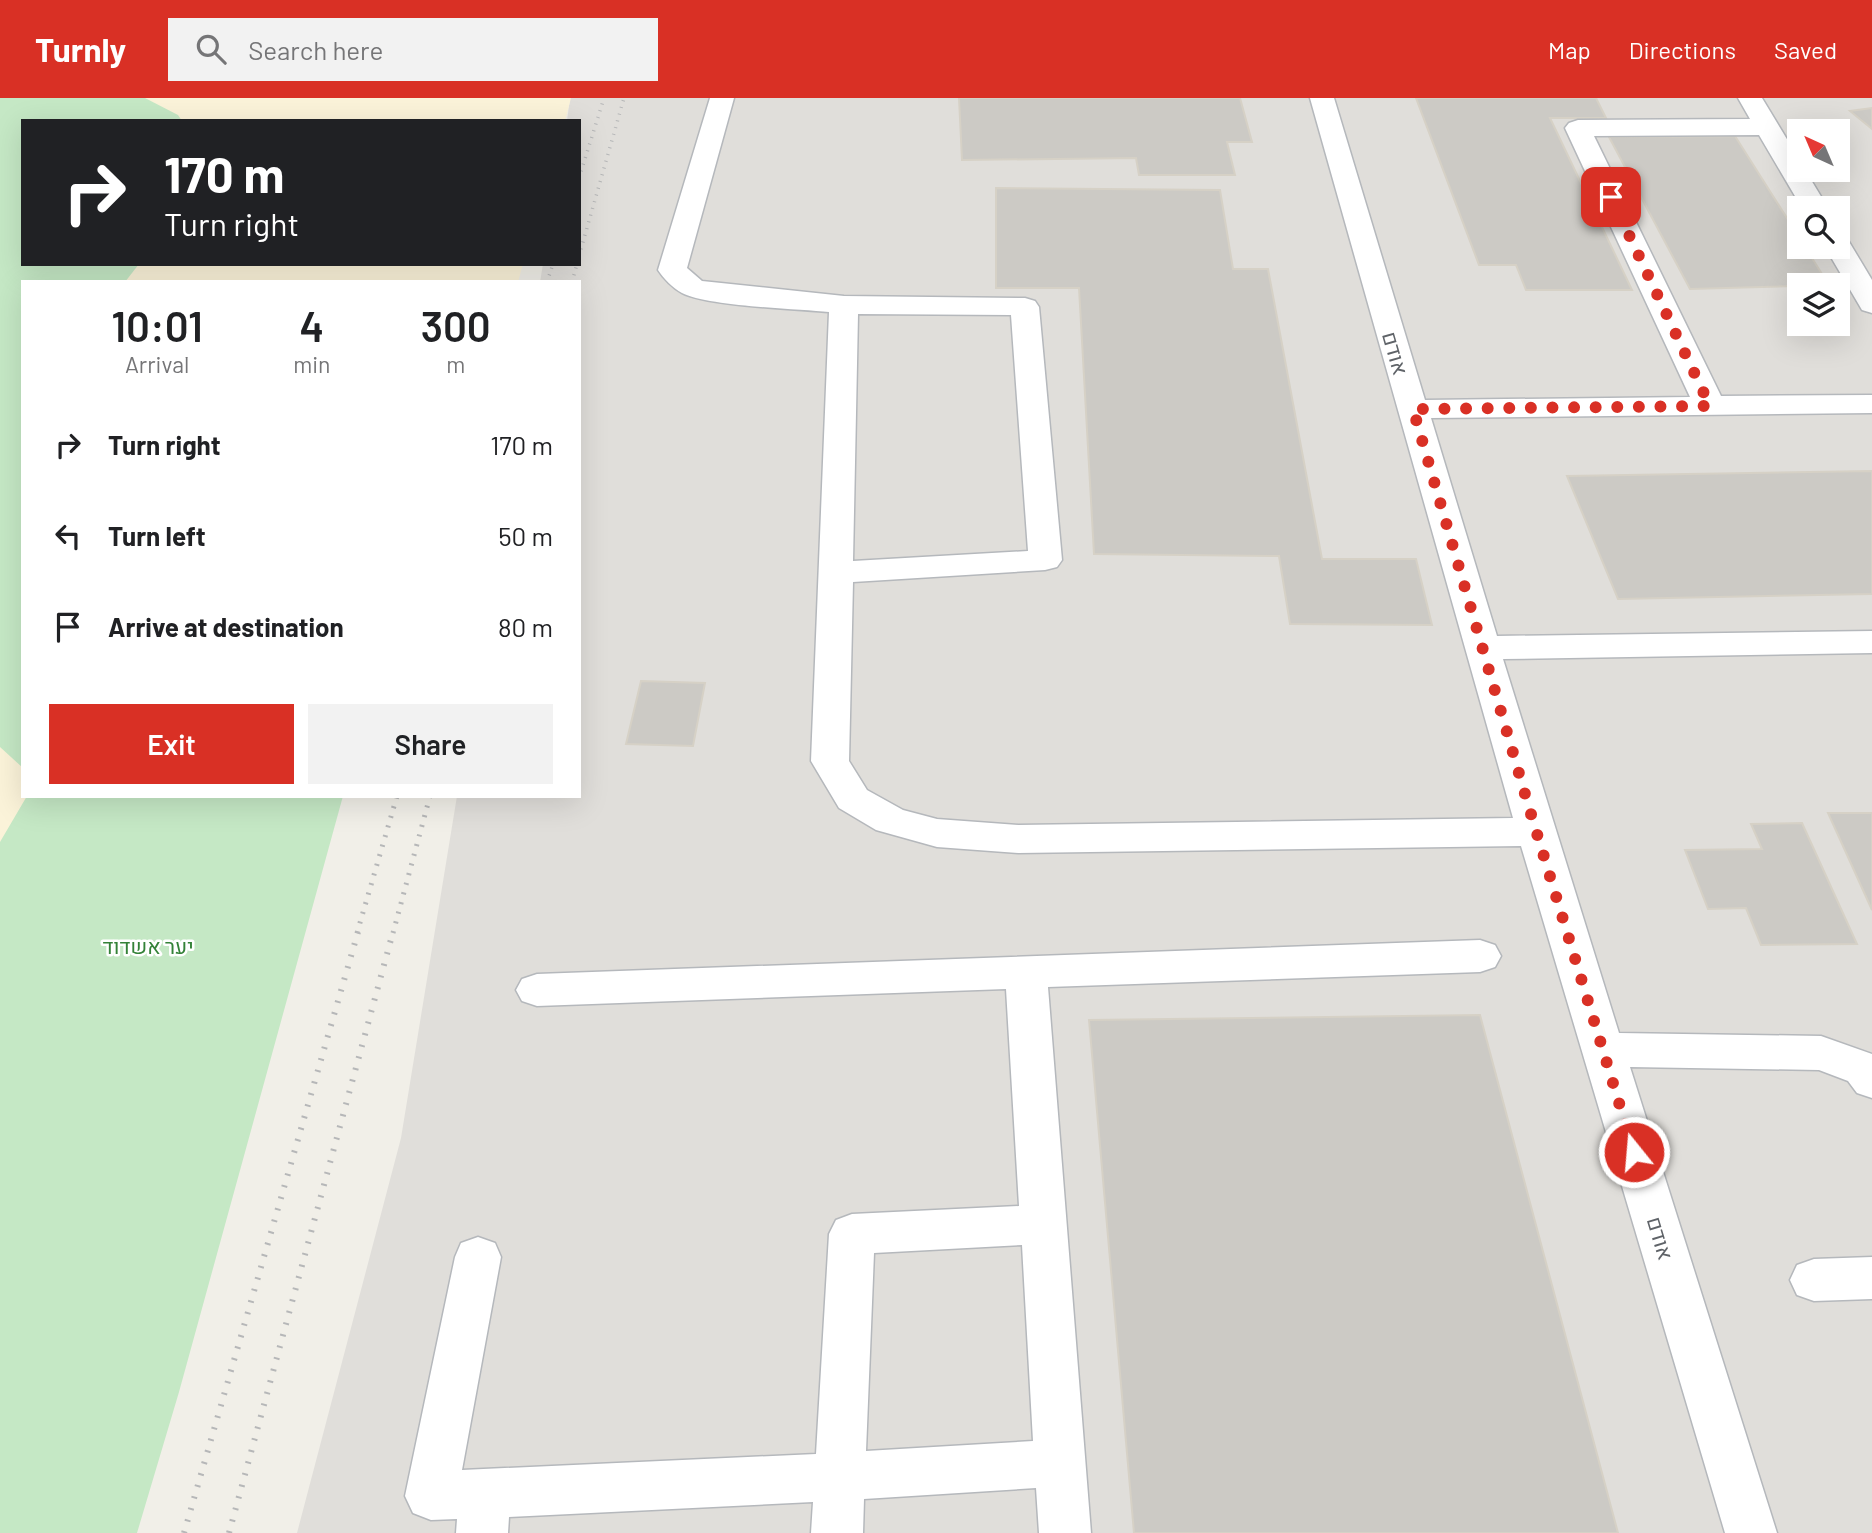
<!DOCTYPE html>
<meta charset="utf-8">
<style>
:root{--surface:#fff;--page:#f2f2f2;--text:#202124;--muted:#757577;--accent:#d93025}
body{margin:0;font-family:Barlow,Heebo,sans-serif;background:var(--page);color:var(--text);height:100vh;display:flex;flex-direction:column;font-size:26px;white-space:nowrap}
*{box-sizing:border-box;margin:0}
p{font-size:23px;color:var(--muted)}
.icon{flex:none;width:38px;height:38px;fill:none;stroke:currentColor;stroke-width:2;stroke-linecap:round;stroke-linejoin:round}
.map{position:relative;flex:1;overflow:hidden}
.side{position:absolute;left:21px;top:182px;width:560px;height:518px;display:flex;flex-direction:column;background:var(--surface);border-radius:0px;box-shadow:0 7px 28px #0002}
.side>*{flex:none}
.top-card{position:absolute;left:21px;top:21px;width:560px;height:147px;border-radius:0px;box-shadow:0 7px 28px #0002;background:#202124;color:#fff;overflow:hidden}
.needle{width:46px;rotate:316deg}
.controls{position:absolute;left:1787px;top:21px;display:grid;gap:14px}
.controls a{display:grid;place-items:center;width:63px;height:63px;border-radius:0px;background:var(--surface);box-shadow:0 7px 28px #0002;font-size:35px}
.pin{position:absolute;display:grid;place-items:center;width:60px;height:60px;color:#fff;margin:-30px;border-radius:14px;box-shadow:0 4px 10px #0006}
.me{position:absolute;width:77px;margin:-38px;rotate:343deg;stroke-linejoin:round;filter:drop-shadow(0 0 5px #0008)}
.turn{display:flex;align-items:center;gap:24px;height:147px;padding:0 28px;font-size:32px}
.turn .icon{width:91px;height:91px;stroke-width:2.5}
.turn b{display:block;font-size:49px;line-height:60px}
.eta{display:flex;justify-content:space-evenly;align-items:center;height:119px;text-align:center}
.eta b{font-size:42px;font-weight:600;line-height:49px}
.cta{display:flex;gap:14px;margin-top:auto;padding:14px 28px}
.cta a{flex:1;height:80px;border-radius:0px;background:var(--accent);color:#fff;font-size:28px;font-weight:600;line-height:80px;text-align:center}
.cta a+a{background:var(--page);color:var(--text)}
ul{padding:0;list-style:none}
li{display:flex;align-items:center;gap:21px;height:91px;padding:0 28px}
li div{flex:1}
li b{display:block;font-size:26px}
li em{font-style:normal}
header{display:flex;align-items:center;gap:42px;box-sizing:border-box;height:98px;padding:0 35px;background:var(--accent);color:#fff}
header strong{font-size:33px}
nav{display:flex;gap:38px;margin-inline-start:auto;font-size:24px}
.search{width:490px;height:63px;background:var(--page);display:flex;align-items:center;gap:18px;box-sizing:border-box;padding:0 24px;border-radius:0px;color:var(--muted);font-size:26px}
.map>svg:first-child{display:block}
</style>
<header>
<strong>Turnly</strong>
<div class="search"><svg class="icon" aria-label="search" viewBox="0 0 24 24"><circle cx="10" cy="10" r="6"/><path d="M15 15l6 6"/></svg>Search here</div>
<nav><a>Map</a><a>Directions</a><a>Saved</a></nav>
</header>
<div class="map">
<svg width="1872" height="1435" viewBox="0 0 1872 1435">
<rect width="100%" height="100%" fill="#f1efe8"/>
<path fill="#e0deda" fill-rule="evenodd" d="M 570,0 L 1872,0 L 1872,1435 L 297,1435 L 401,1040 L 457,698 L 579,698 L 579,184 L 540,184 L 543,166 L 579,166 L 579,23 L 567,23 ZM 1799,33 L 1838,33 L 1838,72 L 1799,72 ZM 1799,110 L 1838,110 L 1838,149 L 1799,149 ZM 1799,187 L 1838,187 L 1838,226 L 1799,226 Z"/>
<path fill="#c5e8c5" d="M 0,0 L 157,0 L 190,23 L 23,23 L 23,166 L 147,166 L 133,184 L 23,184 L 23,698 L 343,698 L 179,1294 L 137,1435 L 0,1435 Z"/>
<path fill="#fbf3d9" d="M 145,0 L 571,0 L 565,23 L 182,23 L 178,17 Z
M 139,166 L 523,166 L 518,184 L 125,184 Z
M 0,649 L 23,670 L 23,698 L 27,698 L 0,744 Z"/>
<path fill="#cccac5" stroke="#d6d1c6" stroke-width="2" d="M 959,0 L 1240,0 L 1252,44 L 1227,44 L 1235,77 L 1139,77 L 1136,60 L 962,62 Z
M 1416,0 L 1596,0 L 1606,20 L 1550,20 L 1632,192 L 1526,192 L 1516,167 L 1479,167 Z
M 1872,10 L 1872,31 L 1850,13 Z
M 1735,38 L 1799,139 L 1799,149 L 1805,149 L 1829,187 L 1690,191 L 1609,39 Z
M 996,90 L 1220,92 L 1233,171 L 1268,171 L 1322,461 L 1416,461 L 1432,527 L 1290,526 L 1279,458 L 1094,456 L 1079,190 L 996,190 Z
M 1872,373 L 1872,496 L 1618,501 L 1567,378 Z
M 641,583 L 705,585 L 693,648 L 626,646 Z
M 1828,715 L 1872,715 L 1872,812 Z
M 1802,725 L 1857,846 L 1761,847 L 1746,810 L 1708,811 L 1685,752 L 1762,751 L 1751,726 Z
M 1480,917 L 1618,1435 L 1134,1435 L 1089,922 Z"/>
<g fill="none" stroke-linecap="round" stroke-linejoin="round">
<defs>
<path id="minor" d="M 710,0 L 734,0 L 687,170 L 702,183 L 844,198 L 1025,200 L 1035,203 L 1039,209 L 1062,462 L 1057,469 L 1045,472 L 853,484 L 849,663 L 867,692 L 903,712 L 937,721 L 1018,727 L 1513,720 L 1310,0 L 1334,0 L 1425,302 L 1690,299 L 1565,30 L 1569,25 L 1578,22 L 1750,21 L 1738,0 L 1762,0 L 1799,61 L 1799,72 L 1805,72 L 1828,110 L 1802,110 L 1759,37 L 1594,38 L 1721,298 L 1872,297 L 1872,315 L 1431,320 L 1497,538 L 1872,533 L 1872,555 L 1503,561 L 1619,935 L 1821,938 L 1872,956 L 1872,1000 L 1857,995 L 1848,983 L 1819,972 L 1630,969 L 1777,1435 L 1725,1435 L 1521,748 L 1018,755 L 937,749 L 876,732 L 839,710 L 811,663 L 829,214 C 797,211 706,208 682,195 C 673,190 663,180 658,172 ZM 858,216 L 1011,217 L 1028,453 L 853,463 Z
M 1838,140 L 1848,142 L 1872,182 L 1872,215 L 1862,212 L 1825,149 L 1838,149 Z
M 1480,842 L 1495,847 L 1501,858 L 1495,869 L 1480,874 L 1048,889 L 1091,1435 L 1039,1435 L 1036,1390 L 864,1401 L 863,1435 L 811,1435 L 813,1404 L 509,1419 L 508,1435 L 456,1435 L 457,1421 L 431,1422 L 413,1415 L 405,1398 L 455,1159 L 461,1145 L 478,1139 L 495,1145 L 501,1159 L 462,1372 L 816,1356 L 829,1136 L 836,1122 L 852,1116 L 1019,1108 L 1006,891 L 537,908 L 522,903 L 516,892 L 522,881 L 537,876 ZM 1022,1147 L 1033,1343 L 866,1353 L 874,1155 Z
M 1872,1159 L 1872,1201 L 1814,1203 L 1797,1197 L 1790,1182 L 1797,1167 L 1814,1161 Z"/>
</defs>
<use href="#minor" stroke="#b5b8bc" stroke-width="3"/>
<use href="#minor" fill="#fff" fill-rule="evenodd"/>
<path stroke="#b6b7b8" stroke-width="3.5" stroke-dasharray="1 6" stroke-linecap="butt" d="M 579,80 L 604,0
M 579,158 L 624,0
M 547,184 L 553,166
M 572,184 L 577,166"/>
<path stroke="#b6b7b8" stroke-width="5" stroke-dasharray="2 8" stroke-linecap="butt" d="M 357,835 L 397,698
M 393,835 L 430,698"/>
<path stroke="#b6b7b8" stroke-width="6" stroke-dasharray="2 10" stroke-linecap="butt" d="M 184,1435 L 358,834
M 229,1435 L 393,834"/>
</g>
<g fill="none" stroke-linecap="round" stroke-linejoin="round">
<path stroke="#d93025" stroke-width="12" stroke-dasharray="0 21.6" d="M 1611,99 L 1710,308 L 1413,311 L 1527,703 L 1634,1054"/>
</g>
<g text-anchor="middle" dominant-baseline="central" stroke-width="5" stroke-linejoin="round" paint-order="stroke">
<g font-size="21" fill="#5f6368" stroke="#fff">
<text transform="translate(1396 255) rotate(74)">אודם</text>
<text transform="translate(1661 1140) rotate(73)">אודם</text>
</g>
<g font-size="21" fill="#348238" stroke="#fff">
<text x="148" y="847">יער אשדוד</text>
</g>
</g>
</svg>
<div class="controls">
<a><svg class="needle" viewBox="-14 -14 28 28"><path d="M0-13l5 13h-10z" fill="#e53935"/><path d="M0 13l5-13h-10z" fill="#757577"/></svg></a>
<a><svg class="icon" aria-label="search" viewBox="0 0 24 24"><circle cx="10" cy="10" r="6"/><path d="M15 15l6 6"/></svg></a>
<a><svg class="icon" aria-label="layers" viewBox="0 0 24 24"><path d="M12 4l9 5-9 5-9-5zM3 14l9 5 9-5"/></svg></a>
</div>
<div class="pin" style="left:1611px;top:99px;background:#d93025"><svg class="icon" aria-label="arrive" viewBox="0 0 24 24"><path d="M6 21V4h12l-3 4 3 4H6"/></svg></div>
<svg class="me" style="left:1634px;top:1054px" viewBox="-20 -20 40 40"><circle r="17" fill="#d93025" stroke="#fff" stroke-width="3"/><path d="M0-11L8 9 0 5-8 9z" fill="#fff"/></svg>
<div class="top-card">
<div class="turn"><svg class="icon" aria-label="right" viewBox="0 0 24 24"><path d="M7 20v-9h11M14 6l5 5-5 5"/></svg><div><b>170 m</b>Turn right</div></div>
</div>
<section class="side">
<div class="eta">
<div><b>10:01</b><p>Arrival</p></div>
<div><b>4</b><p>min</p></div>
<div><b>300</b><p>m</p></div>
</div>
<ul>
<li><svg class="icon" aria-label="right" viewBox="0 0 24 24"><path d="M7 20v-9h11M14 6l5 5-5 5"/></svg><div><b>Turn right</b></div><em>170 m</em></li>
<li><svg class="icon" aria-label="left" viewBox="0 0 24 24"><path d="M17 20v-9H6M10 6l-5 5 5 5"/></svg><div><b>Turn left</b></div><em>50 m</em></li>
<li><svg class="icon" aria-label="arrive" viewBox="0 0 24 24"><path d="M6 21V4h12l-3 4 3 4H6"/></svg><div><b>Arrive at destination</b></div><em>80 m</em></li>
</ul>
<div class="cta"><a>Exit</a><a>Share</a></div>
</section>
</div>
